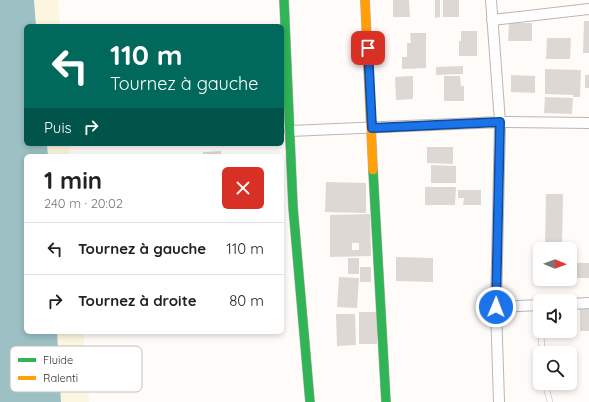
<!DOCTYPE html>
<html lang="fr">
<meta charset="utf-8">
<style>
:root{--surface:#fff;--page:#f2f2f2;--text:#222;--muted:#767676;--line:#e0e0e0}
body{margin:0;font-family:Quicksand,sans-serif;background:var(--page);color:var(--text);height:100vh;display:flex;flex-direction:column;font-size:15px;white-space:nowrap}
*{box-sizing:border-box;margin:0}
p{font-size:13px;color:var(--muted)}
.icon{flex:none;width:22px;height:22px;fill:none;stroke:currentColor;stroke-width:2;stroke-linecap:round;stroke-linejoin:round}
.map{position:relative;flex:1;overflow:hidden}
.details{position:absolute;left:24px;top:154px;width:260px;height:180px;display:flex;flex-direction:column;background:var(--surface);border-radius:6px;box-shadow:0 2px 6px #0003}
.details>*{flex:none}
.guide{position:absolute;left:24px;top:24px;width:260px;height:122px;border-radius:6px;box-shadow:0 2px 6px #0003;background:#00695c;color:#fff;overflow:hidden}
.needle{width:26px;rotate:91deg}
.buttons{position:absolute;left:533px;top:242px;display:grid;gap:8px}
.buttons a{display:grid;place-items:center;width:44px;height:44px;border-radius:6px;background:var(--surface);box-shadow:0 2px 6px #0003;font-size:20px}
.pin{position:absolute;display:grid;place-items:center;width:34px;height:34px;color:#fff;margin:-17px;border-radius:8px;box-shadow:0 2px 6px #0006}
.me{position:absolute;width:44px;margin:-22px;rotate:1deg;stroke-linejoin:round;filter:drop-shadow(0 0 3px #0008)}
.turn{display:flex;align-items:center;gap:14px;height:84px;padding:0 20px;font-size:18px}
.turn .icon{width:52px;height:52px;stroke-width:2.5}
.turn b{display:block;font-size:28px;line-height:34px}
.then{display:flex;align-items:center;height:38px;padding:0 20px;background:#0003;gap:8px;font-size:15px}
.round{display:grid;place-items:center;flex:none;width:42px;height:42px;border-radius:6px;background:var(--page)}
.overview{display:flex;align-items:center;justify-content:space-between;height:68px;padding:0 20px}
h1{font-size:24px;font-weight:700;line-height:30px}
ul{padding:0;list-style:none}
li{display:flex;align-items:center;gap:12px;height:52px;padding:0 20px;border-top:1px solid var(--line)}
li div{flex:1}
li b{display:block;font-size:15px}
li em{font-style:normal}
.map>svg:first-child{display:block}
</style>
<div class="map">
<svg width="589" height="402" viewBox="0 0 589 402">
<rect width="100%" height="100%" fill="#fefbf9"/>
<path fill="#fcf6e0" d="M 34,0 L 58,0 L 60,26 L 36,26 Z
M 47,144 L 69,144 L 70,156 L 48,156 Z
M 57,332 L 83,332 L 89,402 L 61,402 Z"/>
<path fill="#9cc0c4" d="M 0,0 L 34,0 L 36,26 L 26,26 L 26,144 L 47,144 L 48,156 L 26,156 L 26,332 L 57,332 L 61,402 L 0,402 Z"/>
<path fill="#ded8d5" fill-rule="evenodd" d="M 393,0 L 409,0 L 410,17 L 393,17 Z
M 435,0 L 440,0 L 440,17 L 435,18 Z
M 443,0 L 459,0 L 459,17 L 443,17 Z
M 584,21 L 589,21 L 589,53 L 583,53 Z
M 509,23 L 532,23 L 532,41 L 508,41 Z
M 461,31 L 477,31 L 477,56 L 459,56 L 459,41 L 461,41 Z
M 410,33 L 426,33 L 426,68 L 402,69 L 402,57 L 407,57 L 407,43 L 411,43 Z
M 547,38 L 571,38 L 570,59 L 546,59 Z
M 463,66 L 463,74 L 436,75 L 436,67 Z
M 545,69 L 581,70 L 580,97 L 573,97 L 573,95 L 545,94 Z
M 511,75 L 535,76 L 535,93 L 511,92 Z
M 585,75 L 589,75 L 589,88 L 585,88 Z
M 413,76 L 413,99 L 396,100 L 395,77 Z
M 444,76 L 460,76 L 461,86 L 464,86 L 464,101 L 444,101 Z
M 545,97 L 573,98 L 572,114 L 544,113 Z
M 427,147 L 453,147 L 453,164 L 427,163 Z
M 221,151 L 221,156 L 203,156 L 203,152 Z
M 431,165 L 456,166 L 456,183 L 431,183 Z
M 326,182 L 366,183 L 366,213 L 325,212 Z
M 425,187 L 456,187 L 455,205 L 425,205 Z
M 458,190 L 481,190 L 481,205 L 463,205 L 464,198 L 458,198 Z
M 546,194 L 563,194 L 562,249 L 545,249 Z
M 370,214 L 371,256 L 330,257 L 330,215 ZM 352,243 L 359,243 L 359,250 L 352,250 Z
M 396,257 L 433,258 L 433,282 L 396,281 Z
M 348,258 L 359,258 L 359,274 L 348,274 Z
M 571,263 L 589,263 L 589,278 L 571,278 Z
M 360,267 L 371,267 L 371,282 L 360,282 Z
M 339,277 L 359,278 L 357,308 L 337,307 Z
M 580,309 L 589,309 L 589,331 L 580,331 Z
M 359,312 L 377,312 L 377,344 L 359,344 Z
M 336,314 L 355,314 L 356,345 L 337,346 Z"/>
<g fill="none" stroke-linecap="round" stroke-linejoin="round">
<defs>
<path id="lane" d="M 539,305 L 540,320
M 541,331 L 542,353
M 545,383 L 550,402"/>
<path id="street" d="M 491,0 L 500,122 L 496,307 L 499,402
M 492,20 L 589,9
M 290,131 L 500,122 L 589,123
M 570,304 L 589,303
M 496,307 L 540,305"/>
<path id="fast" d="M 284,0 L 293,207 L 310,402
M 373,170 L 386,402"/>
<path id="slow" d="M 365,0 L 373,170"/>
</defs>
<use href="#lane" stroke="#bbb6b4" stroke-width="6"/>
<use href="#street" stroke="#bbb6b4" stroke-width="12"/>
<use href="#fast" stroke="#bbb6b4" stroke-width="10"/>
<use href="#slow" stroke="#bbb6b4" stroke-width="10"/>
<use href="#lane" stroke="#fffefe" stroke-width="5"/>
<use href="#street" stroke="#fffefe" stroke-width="10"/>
<use href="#fast" stroke="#30b455" stroke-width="9"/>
<use href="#slow" stroke="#ff9f0a" stroke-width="9"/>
</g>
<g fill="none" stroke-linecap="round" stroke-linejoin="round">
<defs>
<path id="route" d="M 368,48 L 372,128 L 500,122 L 496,307"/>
</defs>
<use href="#route" stroke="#114b97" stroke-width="10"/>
<use href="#route" stroke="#1a73e8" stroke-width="7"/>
</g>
<rect x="10" y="346" width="132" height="46" rx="6" fill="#fff" stroke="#c2bfbe" stroke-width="1"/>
<rect x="18" y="358" width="18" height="4" fill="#30b455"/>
<rect x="18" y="376" width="18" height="4" fill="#ff9f0a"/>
<g font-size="11" fill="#332b27">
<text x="43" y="364">Fluide</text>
<text x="43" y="382">Ralenti</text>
</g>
</svg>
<div class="buttons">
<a><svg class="needle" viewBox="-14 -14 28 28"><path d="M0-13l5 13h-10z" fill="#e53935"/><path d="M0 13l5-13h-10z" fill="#767676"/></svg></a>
<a><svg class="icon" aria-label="sound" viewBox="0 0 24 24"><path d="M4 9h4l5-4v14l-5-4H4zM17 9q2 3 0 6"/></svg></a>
<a><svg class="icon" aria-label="search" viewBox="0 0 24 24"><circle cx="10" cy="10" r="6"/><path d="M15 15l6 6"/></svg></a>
</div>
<div class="pin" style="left:368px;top:48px;background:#d93025"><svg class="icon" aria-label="arrive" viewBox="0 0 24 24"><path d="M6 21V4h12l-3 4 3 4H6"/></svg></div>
<svg class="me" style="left:496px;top:307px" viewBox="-20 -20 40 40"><circle r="17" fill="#1a73e8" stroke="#fff" stroke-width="3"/><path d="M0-11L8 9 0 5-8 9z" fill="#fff"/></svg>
<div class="guide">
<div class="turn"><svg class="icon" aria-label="left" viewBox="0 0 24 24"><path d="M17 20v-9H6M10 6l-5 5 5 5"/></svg><div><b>110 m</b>Tournez à gauche</div></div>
<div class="then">Puis<svg class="icon" aria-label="right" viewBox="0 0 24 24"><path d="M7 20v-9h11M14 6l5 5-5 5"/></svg></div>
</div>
<section class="details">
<div class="overview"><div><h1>1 min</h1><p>240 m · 20:02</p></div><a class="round" style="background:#d93025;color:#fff"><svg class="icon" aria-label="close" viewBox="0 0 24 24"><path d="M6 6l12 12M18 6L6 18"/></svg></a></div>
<ul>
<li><svg class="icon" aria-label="left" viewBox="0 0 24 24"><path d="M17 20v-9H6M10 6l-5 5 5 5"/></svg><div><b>Tournez à gauche</b></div><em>110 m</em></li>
<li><svg class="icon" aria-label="right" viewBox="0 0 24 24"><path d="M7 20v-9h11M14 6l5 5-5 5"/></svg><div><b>Tournez à droite</b></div><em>80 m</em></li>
</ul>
</section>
</div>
